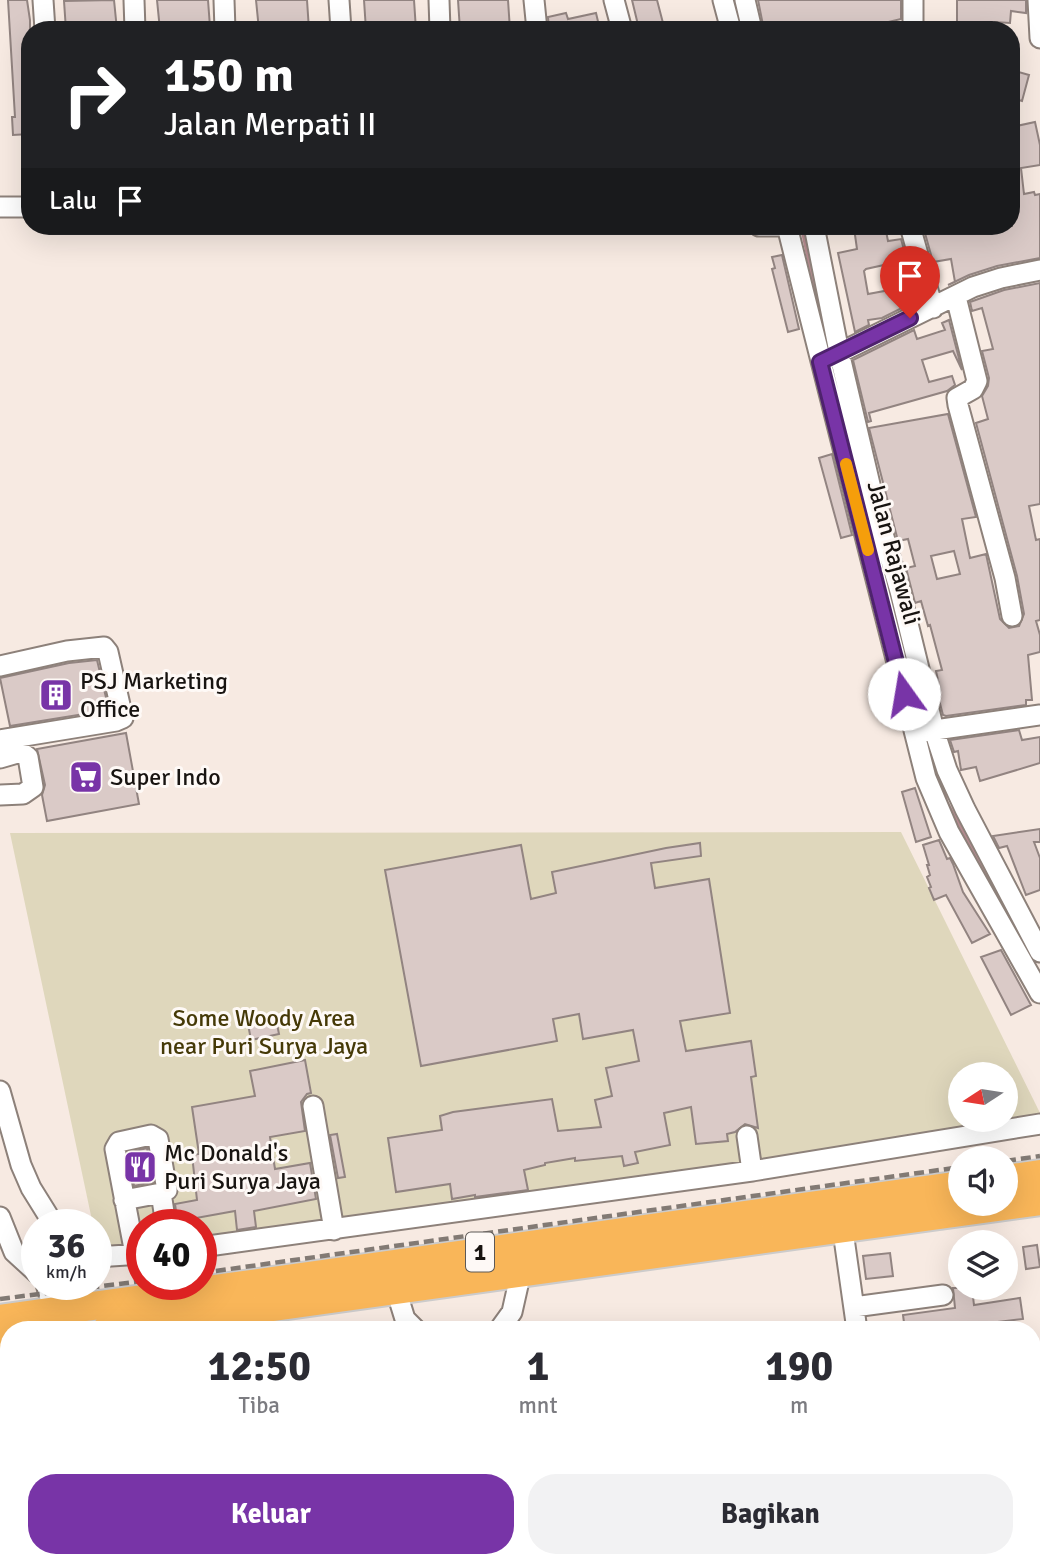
<!DOCTYPE html>
<html lang="id">
<style>
:root{--surface:#fff;--page:#f2f2f3;--text:#2b2b33;--muted:#7c7c81;--accent:#7834a7}
body{margin:0;font-family:Signika,sans-serif;background:var(--page);color:var(--text);height:100vh;display:flex;flex-direction:column;font-size:26px;white-space:nowrap}
*{box-sizing:border-box;margin:0}
p{font-size:23px;color:var(--muted)}
.icon{flex:none;width:38px;height:38px;fill:none;stroke:currentColor;stroke-width:2;stroke-linecap:round;stroke-linejoin:round}
.map{position:relative;flex:1;overflow:hidden}
.drawer{position:absolute;left:0px;top:1321px;width:1041px;height:247px;display:flex;flex-direction:column;background:var(--surface);border-radius:28px 28px 0 0;box-shadow:0 7px 28px #0002}
.drawer>*{flex:none}
.banner{position:absolute;left:21px;top:21px;width:999px;height:214px;border-radius:28px;box-shadow:0 7px 28px #0002;background:#202124;color:#fff;overflow:hidden}
.needle{width:46px;rotate:258deg}
.controls{position:absolute;left:948px;top:1062px;display:grid;gap:14px}
.controls a{display:grid;place-items:center;width:70px;height:70px;border-radius:50%;background:var(--surface);box-shadow:0 7px 28px #0002;font-size:35px}
.speed{position:absolute;left:21px;top:1209px;display:flex;gap:14px;font-size:35px;font-weight:700;text-align:center}
.speed>*{display:grid;place-content:center;width:91px;height:91px;border-radius:50%;background:var(--surface);box-shadow:0 7px 28px #0002;line-height:1}
.speed small{font-size:18px;font-weight:400}
.speed .limit{border:10px solid #d22;background:#fff;color:#111}
.pin{position:absolute;display:grid;place-items:center;width:60px;height:60px;color:#fff;margin:-72px -30px;border-radius:50% 50% 50% 0;rotate:-45deg;box-shadow:0 0 7px #0007}
.pin .icon{rotate:45deg}
.me{position:absolute;width:77px;margin:-38px;rotate:347deg;stroke-linejoin:round;filter:drop-shadow(0 0 5px #0008)}
.turn{display:flex;align-items:center;gap:24px;height:147px;padding:0 28px;font-size:32px}
.turn .icon{width:91px;height:91px;stroke-width:2.5}
.turn b{display:block;font-size:49px;line-height:60px}
.then{display:flex;align-items:center;height:66px;padding:0 28px;background:#0003;gap:14px;font-size:26px}
.eta{display:flex;justify-content:space-evenly;align-items:center;height:119px;text-align:center}
.eta b{font-size:42px;font-weight:700;line-height:49px}
.cta{display:flex;gap:14px;margin-top:auto;padding:14px 28px}
.cta a{flex:1;height:80px;border-radius:28px;background:var(--accent);color:#fff;font-size:28px;font-weight:700;line-height:80px;text-align:center}
.cta a+a{background:var(--page);color:var(--text)}
.map>svg:first-child{display:block}
</style>
<div class="map">
<svg width="1040" height="1567" viewBox="0 0 1040 1567">
<rect width="100%" height="100%" fill="#f7eae2"/>
<path fill="#dfd7bc" fill-rule="evenodd" d="M 901,832 L 1040,1113 L 1040,1124 L 201,1242 L 201,1225 L 142,1225 L 142,1250 L 99,1256 L 96,1225 L 93,1225 L 10,833 ZM 961,1074 L 1006,1074 L 1006,1120 L 961,1120 Z"/>
<g fill="none" stroke-linecap="round" stroke-linejoin="round">
<path stroke="#b68b90" stroke-width="4.5" d="M 802,226 L 829,354
M 937,768 L 946,802 L 1021,935"/>
</g>
<path fill="#dacac7" stroke="#928481" stroke-width="2" fill-rule="evenodd" d="M 8,0 L 27,0 L 30,20 L 30,36 L 28,37 L 30,134 L 13,135 L 12,117 L 15,117 Z
M 114,0 L 117,30 L 66,30 L 64,1 Z
M 157,0 L 208,0 L 210,27 L 160,30 Z
M 256,0 L 307,0 L 309,30 L 259,30 Z
M 364,0 L 414,0 L 416,30 L 366,30 Z
M 458,0 L 508,0 L 510,30 L 460,30 Z
M 632,0 L 657,0 L 663,23 L 639,29 Z
M 758,0 L 901,0 L 901,19 L 884,23 L 885,30 L 764,30 Z
M 957,0 L 1026,0 L 1026,13 L 1011,11 L 1010,23 L 995,22 L 994,27 L 957,24 Z
M 566,13 L 568,19 L 596,13 L 600,30 L 549,30 L 548,17 Z
M 1012,70 L 1029,75 L 1022,101 L 1012,98 Z
M 1035,122 L 1040,145 L 1040,165 L 1021,168 L 1024,194 L 1034,192 L 1035,195 L 1040,194 L 1040,258 L 997,266 L 969,275 L 948,285 L 955,282 L 951,259 L 933,262 L 923,226 L 1012,226 L 1012,127 Z
M 868,226 L 885,226 L 888,241 L 901,239 L 913,282 L 898,285 L 893,263 L 866,269 L 864,271 L 868,294 L 906,287 L 908,305 L 882,318 L 868,320 L 869,325 L 855,332 L 838,253 L 857,249 L 854,228 Z
M 782,255 L 799,329 L 788,332 L 772,269 L 775,268 L 772,257 Z
M 1040,283 L 1040,504 L 1029,506 L 1036,540 L 1040,539 L 1040,620 L 1036,621 L 1040,635 L 1040,652 L 1028,655 L 1032,700 L 1026,700 L 1026,705 L 946,716 L 943,715 L 938,696 L 940,690 L 936,671 L 942,670 L 930,625 L 928,626 L 921,601 L 915,603 L 906,568 L 915,566 L 908,539 L 898,541 L 869,428 L 948,414 L 976,517 L 962,519 L 970,558 L 986,554 L 1000,619 L 1009,628 L 1019,626 L 1024,614 L 1017,576 L 976,423 L 988,419 L 982,396 L 988,386 L 989,378 L 982,351 L 993,349 L 982,308 L 972,311 L 970,302 L 1004,290 ZM 954,551 L 960,574 L 937,579 L 931,556 Z
M 949,320 L 962,370 L 953,351 L 922,360 L 929,382 L 952,376 L 955,385 L 947,391 L 869,413 L 871,421 L 868,422 L 853,360 L 914,330 L 917,339 L 945,330 L 942,323 Z
M 832,454 L 852,535 L 841,538 L 819,458 Z
M 97,660 L 109,710 L 10,726 L 0,678 L 69,663 Z
M 1019,730 L 1022,740 L 1040,737 L 1040,763 L 980,781 L 976,767 L 961,770 L 958,751 L 954,752 L 950,740 Z
M 126,733 L 139,804 L 47,821 L 42,795 L 45,785 L 37,749 Z
M 915,788 L 931,837 L 916,842 L 902,792 Z
M 1040,829 L 1040,842 L 1034,842 L 1040,858 L 1040,890 L 1026,895 L 1007,846 L 999,848 L 993,836 Z
M 939,840 L 947,859 L 950,858 L 953,864 L 963,892 L 990,934 L 972,943 L 946,895 L 934,900 L 929,888 L 931,887 L 927,877 L 930,875 L 927,865 L 929,865 L 923,845 Z
M 700,843 L 701,856 L 651,863 L 655,888 L 709,879 L 730,1013 L 680,1021 L 686,1051 L 751,1041 L 756,1076 L 751,1077 L 758,1128 L 745,1124 L 735,1132 L 727,1134 L 728,1141 L 696,1144 L 691,1107 L 664,1113 L 670,1145 L 635,1152 L 638,1163 L 624,1166 L 622,1156 L 575,1161 L 575,1158 L 545,1163 L 545,1165 L 524,1170 L 528,1190 L 475,1197 L 475,1195 L 452,1199 L 450,1184 L 396,1192 L 388,1138 L 442,1130 L 440,1116 L 453,1112 L 552,1099 L 558,1131 L 601,1127 L 595,1100 L 612,1096 L 606,1068 L 639,1061 L 633,1030 L 583,1039 L 579,1014 L 553,1019 L 557,1041 L 421,1066 L 385,870 L 521,845 L 531,899 L 556,893 L 552,872 L 666,848 Z
M 1001,950 L 1031,1005 L 1011,1015 L 981,957 Z
M 276,1019 L 279,1034 L 251,1040 L 248,1024 Z
M 305,1060 L 311,1093 L 307,1094 L 301,1102 L 305,1131 L 270,1137 L 275,1169 L 310,1163 L 316,1199 L 254,1211 L 256,1227 L 237,1230 L 235,1211 L 196,1218 L 198,1225 L 178,1225 L 175,1204 L 197,1200 L 192,1155 L 199,1154 L 192,1107 L 255,1096 L 250,1071 Z
M 337,1134 L 345,1177 L 338,1178 L 330,1135 Z
M 147,1148 L 153,1182 L 134,1186 L 128,1153 Z
M 1037,1245 L 1040,1267 L 1026,1269 L 1023,1247 Z
M 890,1253 L 893,1276 L 866,1279 L 863,1256 Z
M 953,1288 L 972,1288 L 974,1305 L 1020,1298 L 1023,1319 L 932,1330 L 905,1330 L 903,1315 L 955,1308 Z"/>
<g fill="none" stroke-linecap="round" stroke-linejoin="round">
<defs>
<path id="minor" d="M 43,0 L 45,30
M 134,0 L 135,30
M 224,0 L 225,30
M 339,0 L 341,30
M 439,0 L 440,30
M 534,0 L 537,30
M 614,0 L 622,30
M 723,0 L 731,30
M 745,0 L 752,30
M 1038,0 L 1040,38
M 913,30 L 913,0
M 0,207 L 30,207
M 759,226 L 787,226
M 787,226 L 926,778 L 949,832 L 1040,993
M 814,226 L 839,352 L 876,510 L 900,591 L 934,730 L 947,770 L 965,809 L 1040,952
M 910,226 L 933,308
M 956,297 L 977,381 L 973,389 L 957,398 L 958,405 L 1005,578 L 1012,616
M 829,358 L 973,287 L 1001,278 L 1040,270
M 0,666 L 67,651 L 104,647 L 108,652 L 123,718 L 116,721 L 0,740
M 921,732 L 1040,715
M 0,758 L 21,752 L 28,757 L 33,787 L 23,794 L 0,795
M 0,1091 L 21,1165 L 31,1188 L 54,1225
M 313,1106 L 334,1230
M 747,1136 L 752,1171
M 124,1200 L 161,1193
M 0,1217 L 14,1252 L 37,1273
M 841,1217 L 857,1330
M 201,1247 L 752,1171 L 1040,1124
M 135,1254 L 115,1149 L 119,1142 L 151,1135 L 158,1139 L 167,1190 L 161,1193 L 166,1225
M 96,1257 L 142,1254
M 46,1284 L 54,1312
M 74,1284 L 78,1309
M 396,1290 L 405,1319 L 416,1330
M 854,1307 L 943,1295
M 499,1330 L 512,1312 L 521,1272
M 0,1376 L 6,1375
M 0,1472 L 9,1471
M 40,1559 L 41,1567
M 87,1559 L 88,1567
M 496,1559 L 497,1567
M 889,1559 L 890,1567"/>
<path id="highway" d="M 1006,1179 L 1040,1174
M 0,1319 L 961,1185
M 106,1330 L 1040,1201
M 0,1345 L 9,1343"/>
</defs>
<use href="#minor" stroke="#8d817a" stroke-width="23"/>
<use href="#highway" stroke="#cccbcb" stroke-width="32"/>
<use href="#minor" stroke="#fff" stroke-width="19"/>
<use href="#highway" stroke="#f9b659" stroke-width="28"/>
<path stroke="#827a74" stroke-width="4.5" stroke-dasharray="10 5" stroke-linecap="butt" d="M 1006,1161 L 1040,1156
M 201,1273 L 961,1167
M 0,1299 L 142,1281"/>
</g>
<g fill="none" stroke-linecap="round" stroke-linejoin="round">
<defs>
<path id="route" d="M 904,694 L 820,362 L 910,318"/>
</defs>
<use href="#route" stroke="#4e226d" stroke-width="18"/>
<use href="#route" stroke="#7834a7" stroke-width="12"/>
<path stroke="#f59e0b" stroke-width="12" d="M 846,464 L 868,550"/>
</g>
<defs>
<symbol id="building-square" viewBox="-11 -11 22 22"><rect x="-9" y="-9" width="18" height="18" rx="4" fill="#7834a7" stroke="#fef9f6"/><path d="M-4-6H4V6H1V3H-1V6H-4ZM-2.5-4.3h1.7v1.8h-1.7ZM.8-4.3h1.7v1.8H.8ZM-2.5-1h1.7V.8h-1.7ZM.8-1h1.7V.8H.8Z" fill="#fff"/></symbol>
<symbol id="supermarket-square" viewBox="-11 -11 22 22"><rect x="-9" y="-9" width="18" height="18" rx="4" fill="#7834a7" stroke="#fef9f6"/><path d="M-6-5.5h2.5l.6 2H6L4.5 2H-2.5L-4.4-4H-6ZM-1.5 3.2a1.3 1.3 0 1 0 .1 0ZM3 3.2a1.3 1.3 0 1 0 .1 0Z" fill="#fff"/></symbol>
<symbol id="restaurant-square" viewBox="-11 -11 22 22"><rect x="-9" y="-9" width="18" height="18" rx="4" fill="#7834a7" stroke="#fef9f6"/><path d="M-5-6h1v4h1v-4h1v4h1v-4h1v5L-1.5 .5V6h-2V.5L-5-1ZM5-6V6H3V1.5H1.5Q1.5-4 5-6Z" fill="#fff"/></symbol>
</defs>
<g fill-rule="evenodd">
<use href="#building-square" x="37" y="676" width="38" height="38"/>
<use href="#supermarket-square" x="67" y="758" width="38" height="38"/>
<use href="#restaurant-square" x="121" y="1148" width="38" height="38"/>
</g>
<g text-anchor="middle" dominant-baseline="central" stroke-width="6" stroke-linejoin="round" paint-order="stroke">
<rect fill="#fef9f6" stroke="#5d5956" stroke-width="2" x="466" y="1232.5" width="28" height="39" rx="5"/>
<g font-size="23" font-weight="bold" fill="#181411">
<text x="480" y="1252">1</text>
</g>
<g font-size="24" fill="#181411" stroke="#fef9f6">
<text transform="translate(894 553) rotate(75)">Jalan Rajawali</text>
</g>
<g font-size="24" fill="#181411" stroke="#fef9f6" text-anchor="start">
<text x="80" y="681">PSJ Marketing<tspan x="80" dy="28">Office</tspan></text>
<text x="110" y="777">Super Indo</text>
<text x="164" y="1153">Mc Donald's<tspan x="164" dy="28">Puri Surya Jaya</tspan></text>
</g>
<g font-size="24" fill="#453907" stroke="#fef9f6">
<text x="264" y="1018">Some Woody Area<tspan x="264" dy="28">near Puri Surya Jaya</tspan></text>
</g>
</g>
</svg>
<div class="controls">
<a><svg class="needle" viewBox="-14 -14 28 28"><path d="M0-13l5 13h-10z" fill="#e53935"/><path d="M0 13l5-13h-10z" fill="#7c7c81"/></svg></a>
<a><svg class="icon" aria-label="sound" viewBox="0 0 24 24"><path d="M4 9h4l5-4v14l-5-4H4zM17 9q2 3 0 6"/></svg></a>
<a><svg class="icon" aria-label="layers" viewBox="0 0 24 24"><path d="M12 4l9 5-9 5-9-5zM3 14l9 5 9-5"/></svg></a>
</div>
<div class="speed"><div>36<small>km/h</small></div><div class="limit">40</div></div>
<div class="pin" style="left:910px;top:318px;background:#d93025"><svg class="icon" aria-label="arrive" viewBox="0 0 24 24"><path d="M6 21V4h12l-3 4 3 4H6"/></svg></div>
<svg class="me" style="left:904px;top:694px" viewBox="-20 -20 40 40"><circle r="19" fill="#fff"/><path d="M0-13L10 11 0 6-10 11z" fill="#7834a7"/></svg>
<div class="banner">
<div class="turn"><svg class="icon" aria-label="right" viewBox="0 0 24 24"><path d="M7 20v-9h11M14 6l5 5-5 5"/></svg><div><b>150 m</b>Jalan Merpati II</div></div>
<div class="then">Lalu<svg class="icon" aria-label="arrive" viewBox="0 0 24 24"><path d="M6 21V4h12l-3 4 3 4H6"/></svg></div>
</div>
<section class="drawer">
<div class="eta">
<div><b>12:50</b><p>Tiba</p></div>
<div><b>1</b><p>mnt</p></div>
<div><b>190</b><p>m</p></div>
</div>
<div class="cta"><a>Keluar</a><a>Bagikan</a></div>
</section>
</div>
